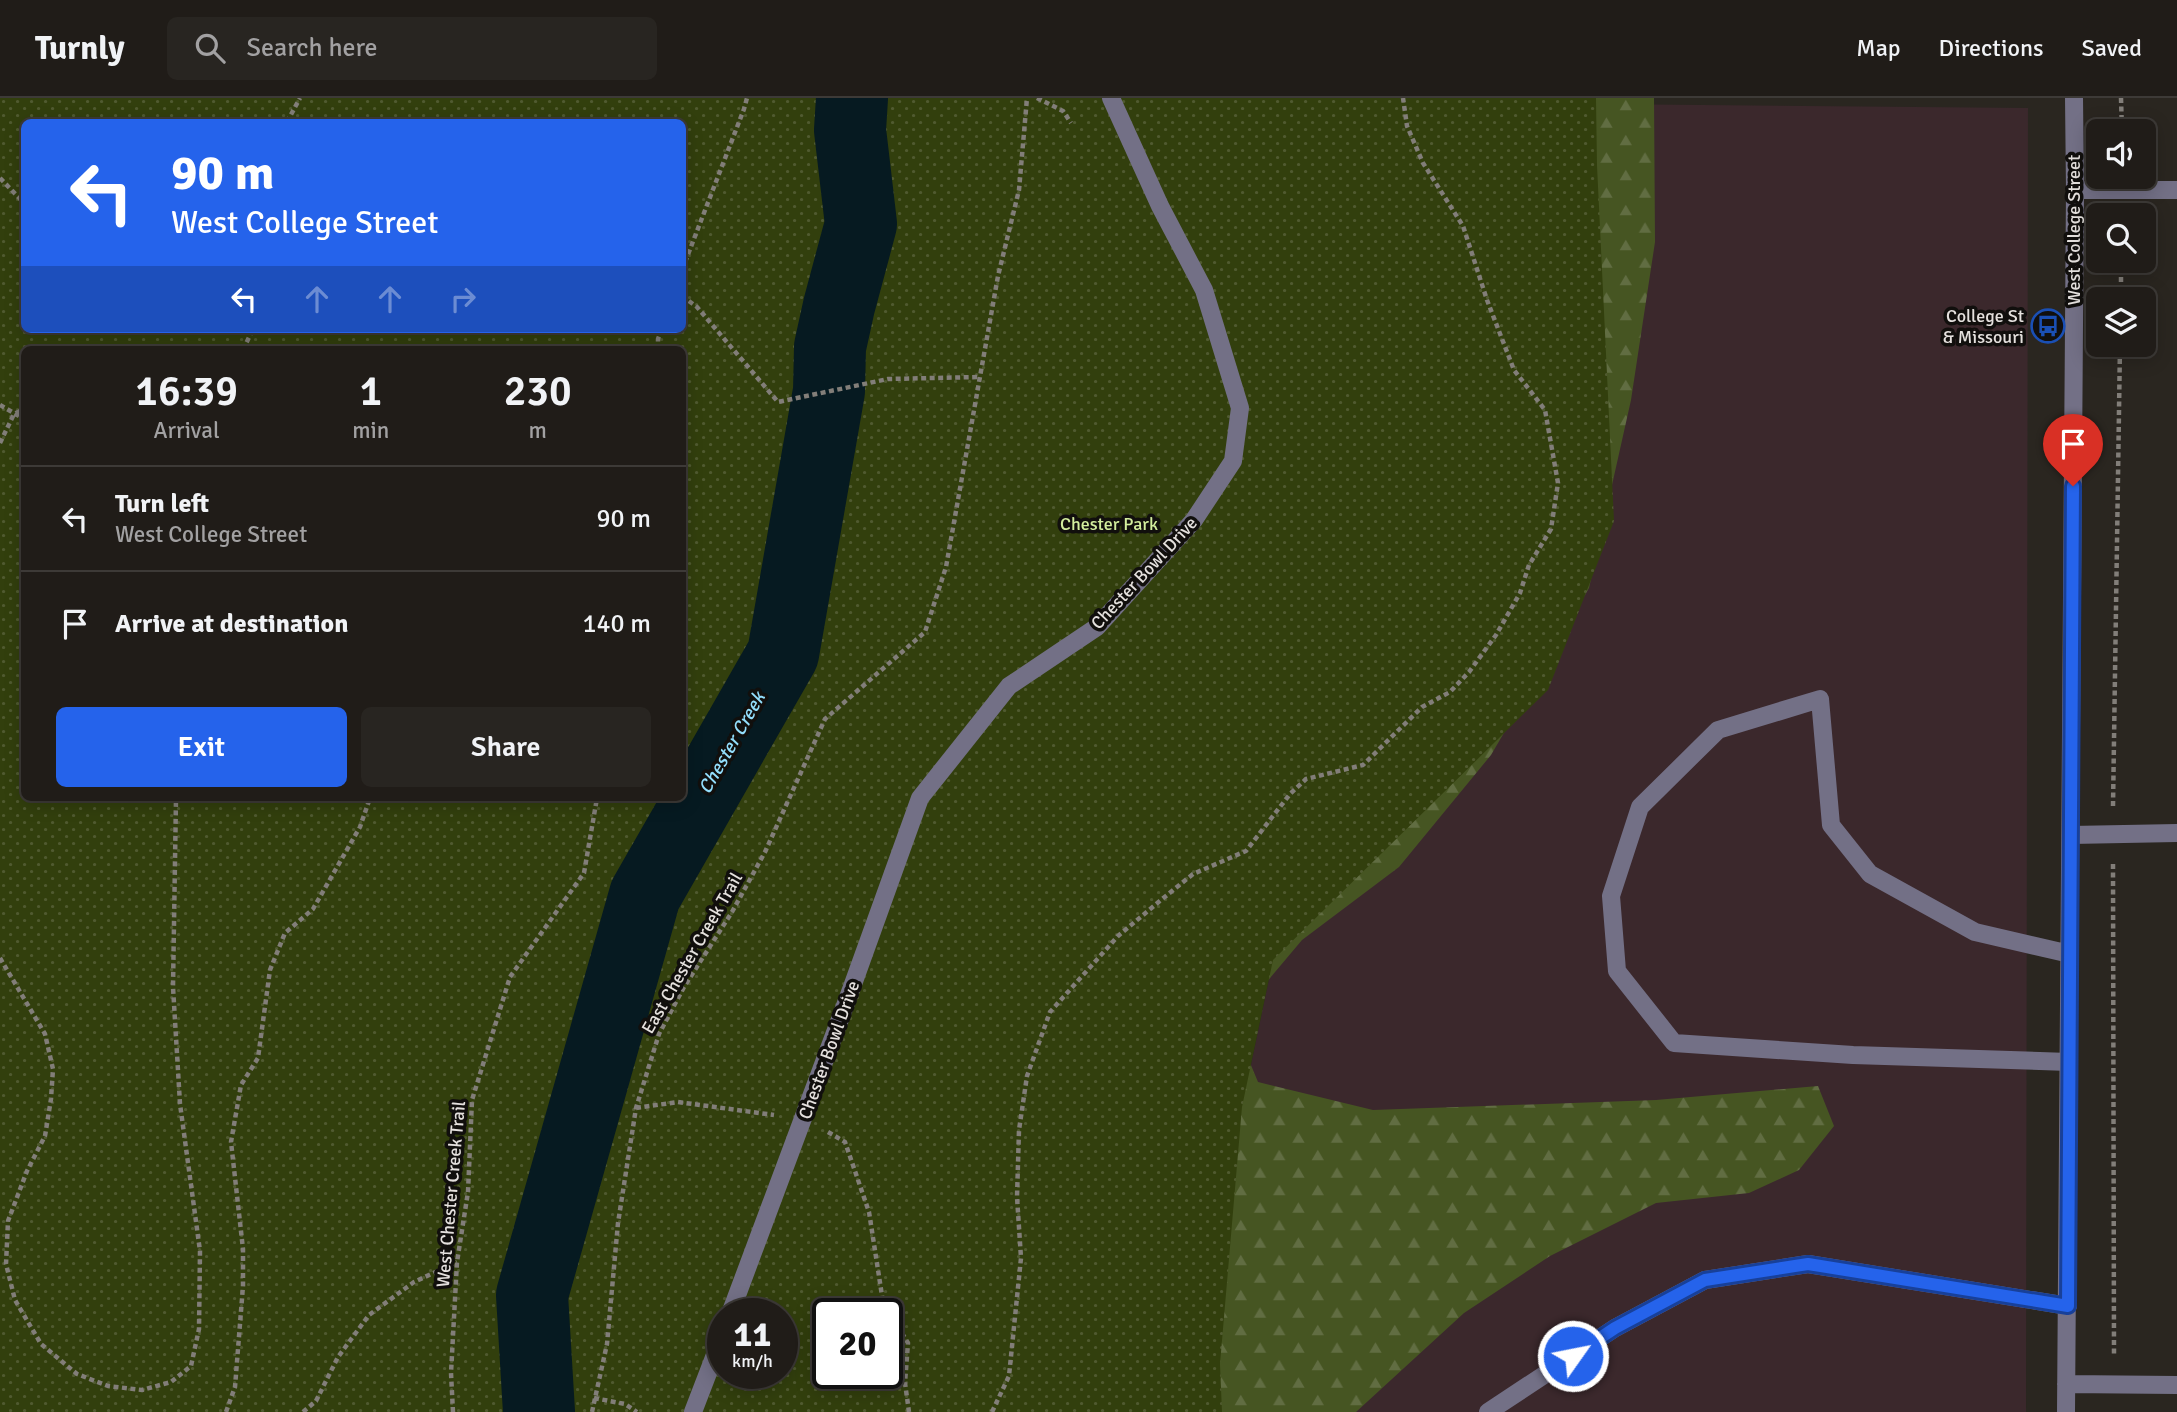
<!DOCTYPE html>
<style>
:root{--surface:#201c18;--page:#282521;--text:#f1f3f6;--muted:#a2a1a2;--line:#3d3a37;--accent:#2563eb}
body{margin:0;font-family:Signika,sans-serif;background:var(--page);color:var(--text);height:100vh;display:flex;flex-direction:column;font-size:26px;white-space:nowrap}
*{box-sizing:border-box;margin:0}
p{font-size:23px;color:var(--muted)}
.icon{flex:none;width:38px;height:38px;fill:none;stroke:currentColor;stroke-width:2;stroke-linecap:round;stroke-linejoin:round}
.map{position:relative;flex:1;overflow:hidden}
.details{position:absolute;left:21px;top:248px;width:665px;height:455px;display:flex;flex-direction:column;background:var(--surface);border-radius:10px;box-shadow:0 4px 18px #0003,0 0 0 2px var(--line)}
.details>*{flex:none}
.top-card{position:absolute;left:21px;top:21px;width:665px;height:214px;border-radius:10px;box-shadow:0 4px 18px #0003,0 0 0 2px var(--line);background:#2563eb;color:#fff;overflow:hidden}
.fabs{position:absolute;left:2086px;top:21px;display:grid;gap:14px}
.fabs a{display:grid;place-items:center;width:70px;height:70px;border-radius:10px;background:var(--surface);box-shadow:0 4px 18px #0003,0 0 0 2px var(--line);font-size:35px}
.speed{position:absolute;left:707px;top:1200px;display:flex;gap:14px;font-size:35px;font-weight:700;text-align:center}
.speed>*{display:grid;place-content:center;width:91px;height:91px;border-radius:50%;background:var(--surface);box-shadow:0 4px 18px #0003,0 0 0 2px var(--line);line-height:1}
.speed small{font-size:18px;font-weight:400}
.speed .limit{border:4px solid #111;border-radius:10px;background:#fff;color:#111}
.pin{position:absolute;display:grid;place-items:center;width:60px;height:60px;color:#fff;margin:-72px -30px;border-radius:50% 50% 50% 0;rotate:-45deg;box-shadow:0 0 7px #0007}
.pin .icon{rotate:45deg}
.me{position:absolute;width:77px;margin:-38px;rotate:57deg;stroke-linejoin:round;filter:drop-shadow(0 0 5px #0008)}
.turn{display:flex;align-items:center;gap:24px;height:147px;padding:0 35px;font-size:32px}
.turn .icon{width:91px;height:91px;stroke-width:2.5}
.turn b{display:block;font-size:49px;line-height:60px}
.lanes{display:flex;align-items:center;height:66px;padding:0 35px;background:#0003;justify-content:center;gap:35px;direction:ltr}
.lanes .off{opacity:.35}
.eta{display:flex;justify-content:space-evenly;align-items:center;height:119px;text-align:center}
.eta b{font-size:42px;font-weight:600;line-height:49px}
.cta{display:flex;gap:14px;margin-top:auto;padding:14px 35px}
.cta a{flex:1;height:80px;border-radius:10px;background:var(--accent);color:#fff;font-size:28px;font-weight:600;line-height:80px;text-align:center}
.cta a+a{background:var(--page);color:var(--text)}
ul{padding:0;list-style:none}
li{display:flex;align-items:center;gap:21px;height:105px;padding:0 35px;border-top:2px solid var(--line)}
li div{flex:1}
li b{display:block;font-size:26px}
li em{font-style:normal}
header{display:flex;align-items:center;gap:42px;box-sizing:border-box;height:98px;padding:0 35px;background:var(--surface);border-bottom:2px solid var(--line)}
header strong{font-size:33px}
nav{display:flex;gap:38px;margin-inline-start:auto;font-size:24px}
.search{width:490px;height:63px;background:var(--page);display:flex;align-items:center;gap:18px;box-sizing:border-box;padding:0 24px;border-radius:10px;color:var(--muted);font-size:26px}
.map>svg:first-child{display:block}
</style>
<header>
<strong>Turnly</strong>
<div class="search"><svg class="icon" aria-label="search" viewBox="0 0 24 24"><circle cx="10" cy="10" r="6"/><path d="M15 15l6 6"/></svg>Search here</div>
<nav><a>Map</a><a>Directions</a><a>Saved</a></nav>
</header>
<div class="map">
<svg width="2177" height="1314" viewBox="0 0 2177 1314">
<defs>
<pattern id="forest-firs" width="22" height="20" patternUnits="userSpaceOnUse" patternTransform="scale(1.75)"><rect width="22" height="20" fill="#465522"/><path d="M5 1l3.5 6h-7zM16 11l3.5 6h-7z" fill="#616d42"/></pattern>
<pattern id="park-dots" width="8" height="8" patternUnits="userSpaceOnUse" patternTransform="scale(1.75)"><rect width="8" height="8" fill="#323f0d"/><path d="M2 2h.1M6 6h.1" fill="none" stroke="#505a30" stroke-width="1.8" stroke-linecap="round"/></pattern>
</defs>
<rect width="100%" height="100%" fill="#2a2620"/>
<path fill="#3b282c" d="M 1597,6 L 2028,10 L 2026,1314 L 1222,1314 L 1242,1009 L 1273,862 L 1597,67 Z"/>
<path fill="url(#forest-firs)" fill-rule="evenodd" d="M 1157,0 L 1654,0 L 1655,144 L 1631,302 L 1589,490 L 1491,657 L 1399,769 L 1302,842 L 1233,924 L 1258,984 L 1373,1012 L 1656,1002 L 1818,988 L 1834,1028 L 1799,1072 L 1749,1095 L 1656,1105 L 1550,1158 L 1464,1215 L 1356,1314 L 738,1314 L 782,1276 L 782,1216 ZM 828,1216 L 887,1216 L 887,1276 L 828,1276 Z"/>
<path fill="url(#park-dots)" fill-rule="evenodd" d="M 0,0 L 1596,0 L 1597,67 L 1614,423 L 1548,592 L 1273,862 L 1242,1009 L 1220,1266 L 1222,1314 L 0,1314 ZM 24,24 L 682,24 L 682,231 L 24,231 ZM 24,252 L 682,252 L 682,700 L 24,700 ZM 723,1216 L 782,1216 L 782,1276 L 723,1276 ZM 828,1216 L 887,1216 L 887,1276 L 828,1276 Z"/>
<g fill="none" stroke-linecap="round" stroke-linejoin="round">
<path stroke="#061a21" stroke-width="72" d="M 539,1314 L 532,1197 L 645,797 L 783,556 L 829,293 L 830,249 L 839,208 L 861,126 L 850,32 L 852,0"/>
<path stroke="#827e79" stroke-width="4.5" stroke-dasharray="5 3.5" stroke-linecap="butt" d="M 1037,0 L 1063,13 L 1071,25
M 2121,0 L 2122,33
M 287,24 L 300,0
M 0,80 L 24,105
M 682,172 L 744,11 L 747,0
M 682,198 L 697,209 L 778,304 L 888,281 L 979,279
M 2121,201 L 2121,163
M 243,252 L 253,231
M 658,252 L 658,241 L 662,231
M 0,307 L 24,321
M 0,345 L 14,316 L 24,311
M 2113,708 L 2120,247
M 2113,766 L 2114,1257
M 0,860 L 45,936 L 53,971 L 51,1001 L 45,1038 L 27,1073 L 8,1123 L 6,1166 L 15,1202 L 41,1246 L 77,1276 L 108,1288 L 142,1292 L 171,1284 L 191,1268 L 199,1231 L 200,1153 L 180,1006 L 173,889 L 176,700
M 636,1010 L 678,1004 L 774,1017
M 828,1034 L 845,1044 L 869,1114 L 883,1204 L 908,1245 L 905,1285 L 909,1314
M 594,1300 L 625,1306 L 637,1314
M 226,1314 L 235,1289 L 243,1188 L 243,1151 L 231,1044 L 241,987 L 258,960 L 270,872 L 285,835 L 313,811 L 360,729 L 370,700
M 303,1314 L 316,1303 L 338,1259 L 369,1217 L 414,1184 L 457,1164
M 453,1314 L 451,1275 L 457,1164 L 468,1094 L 472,1002 L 510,879 L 584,775 L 597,700
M 592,1314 L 607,1246 L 618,1125 L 636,1010 L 659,936 L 684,889 L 732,814 L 765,754 L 825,621 L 925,534 L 946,469 L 998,178 L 1019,92 L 1027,0
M 992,1314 L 1009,1278 L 1021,1160 L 1017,1099 L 1019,1032 L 1027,978 L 1050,914 L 1118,838 L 1161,802 L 1193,776 L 1246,753 L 1290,696 L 1306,681 L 1363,667 L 1422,609 L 1450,594 L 1469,574 L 1496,537 L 1520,495 L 1529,467 L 1551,431 L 1558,385 L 1545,312 L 1514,272 L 1487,202 L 1463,128 L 1423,65 L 1407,28 L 1403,0"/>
<path stroke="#737086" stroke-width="18" d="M 2075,92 L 2177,92
M 2071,737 L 2177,735
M 2069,964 L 1853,957 L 1674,945 L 1617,873 L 1611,798 L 1640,709 L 1718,632 L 1820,601 L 1831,727 L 1870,776 L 1975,834 L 2070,856
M 730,1216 L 852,889 L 920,700 L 1009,588 L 1097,529 L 1194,422 L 1233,363 L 1240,310 L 1204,192 L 1160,108 L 1111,0
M 2066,1286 L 2177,1287
M 693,1314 L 723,1236
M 1488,1314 L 1615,1230 L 1705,1182 L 1808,1166 L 2068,1208
M 2066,1314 L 2075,92 L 2074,0"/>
</g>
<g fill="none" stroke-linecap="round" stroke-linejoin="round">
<defs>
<path id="route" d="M 1573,1258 L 1615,1230 L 1705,1182 L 1808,1166 L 2068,1208 L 2073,388"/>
</defs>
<use href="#route" stroke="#184099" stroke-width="18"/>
<use href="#route" stroke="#2563eb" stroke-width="12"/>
</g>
<defs>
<symbol id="bus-ring" viewBox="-11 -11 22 22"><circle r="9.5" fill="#110f0d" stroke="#1a4fb4" stroke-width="1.5"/><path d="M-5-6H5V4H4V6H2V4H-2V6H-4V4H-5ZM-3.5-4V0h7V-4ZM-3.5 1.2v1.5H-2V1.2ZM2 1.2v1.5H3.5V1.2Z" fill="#1a4fb4"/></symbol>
</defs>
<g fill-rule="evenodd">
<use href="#bus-ring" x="2029" y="209" width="38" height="38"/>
</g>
<g text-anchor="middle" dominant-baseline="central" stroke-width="7" stroke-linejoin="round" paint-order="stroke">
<g font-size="18" fill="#e5e1de" stroke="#110f0d">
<text transform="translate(2074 132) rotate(-90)">West College Street</text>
<text transform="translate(1144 475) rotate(-47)">Chester Bowl Drive</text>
<text transform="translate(692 855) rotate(-60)">East Chester Creek Trail</text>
<text transform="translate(829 952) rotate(-70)">Chester Bowl Drive</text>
<text transform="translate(451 1096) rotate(-85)">West Chester Creek Trail</text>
</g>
<g font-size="18" fill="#e5e1de" stroke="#110f0d" text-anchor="end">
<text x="2024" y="218">College St<tspan x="2024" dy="21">&amp; Missouri</tspan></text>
</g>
<g font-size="18" fill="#d3ee9e" stroke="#110f0d">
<text x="1109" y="426">Chester Park</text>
</g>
<g font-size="19" font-style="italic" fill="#93defc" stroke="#110f0d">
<text transform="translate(732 645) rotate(-60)">Chester Creek</text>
</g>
</g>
</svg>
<div class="fabs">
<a><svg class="icon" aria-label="sound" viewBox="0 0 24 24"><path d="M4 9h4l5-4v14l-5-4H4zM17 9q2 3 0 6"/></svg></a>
<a><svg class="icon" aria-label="search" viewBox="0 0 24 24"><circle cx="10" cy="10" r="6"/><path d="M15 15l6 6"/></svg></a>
<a><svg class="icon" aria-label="layers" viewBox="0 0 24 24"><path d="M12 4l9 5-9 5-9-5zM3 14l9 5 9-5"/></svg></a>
</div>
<div class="speed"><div>11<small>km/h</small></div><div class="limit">20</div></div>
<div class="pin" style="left:2073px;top:388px;background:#d93025"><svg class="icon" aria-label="arrive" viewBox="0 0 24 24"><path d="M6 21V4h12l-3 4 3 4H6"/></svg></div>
<svg class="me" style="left:1573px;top:1258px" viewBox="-20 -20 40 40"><circle r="17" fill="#2563eb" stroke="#fff" stroke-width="3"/><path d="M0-11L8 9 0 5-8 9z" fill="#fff"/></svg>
<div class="top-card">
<div class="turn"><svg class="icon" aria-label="left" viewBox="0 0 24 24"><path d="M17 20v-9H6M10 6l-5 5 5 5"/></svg><div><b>90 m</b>West College Street</div></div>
<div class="lanes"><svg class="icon" aria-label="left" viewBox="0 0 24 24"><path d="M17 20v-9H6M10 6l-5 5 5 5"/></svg><svg class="icon off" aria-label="ahead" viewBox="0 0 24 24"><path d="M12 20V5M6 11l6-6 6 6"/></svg><svg class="icon off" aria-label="ahead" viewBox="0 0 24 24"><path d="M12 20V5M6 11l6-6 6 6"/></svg><svg class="icon off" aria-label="right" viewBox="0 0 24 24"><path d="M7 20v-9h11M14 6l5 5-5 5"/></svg></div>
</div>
<section class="details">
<div class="eta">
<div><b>16:39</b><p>Arrival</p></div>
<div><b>1</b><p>min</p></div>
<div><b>230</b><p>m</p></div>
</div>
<ul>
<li><svg class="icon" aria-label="left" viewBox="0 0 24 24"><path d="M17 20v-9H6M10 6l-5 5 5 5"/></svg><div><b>Turn left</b><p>West College Street</p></div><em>90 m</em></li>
<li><svg class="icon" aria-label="arrive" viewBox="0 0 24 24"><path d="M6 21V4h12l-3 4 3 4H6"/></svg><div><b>Arrive at destination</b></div><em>140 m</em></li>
</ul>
<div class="cta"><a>Exit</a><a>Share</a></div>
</section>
</div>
